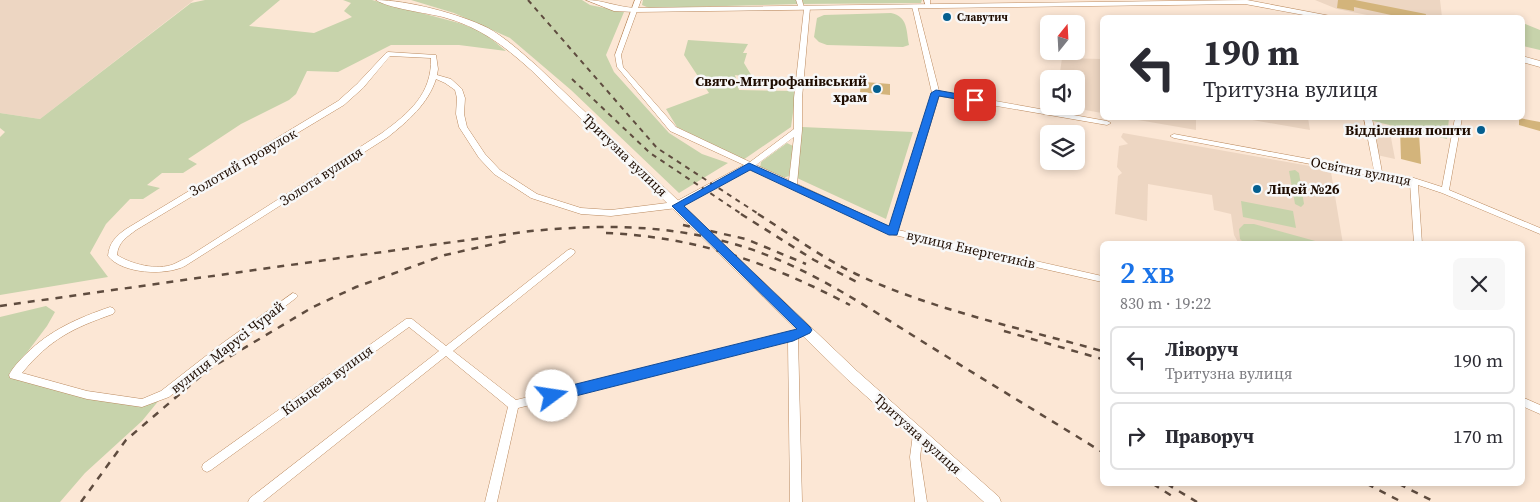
<!DOCTYPE html>
<html lang="uk">
<meta charset="utf-8">
<style>
:root{--surface:#fff;--page:#f7f7f7;--text:#2b2b33;--muted:#7c7c81;--line:#e1e1e2;--accent:#1a73e8}
body{margin:0;font-family:"Source Serif 4",serif;background:var(--page);color:var(--text);height:100vh;display:flex;flex-direction:column;font-size:19px;white-space:nowrap}
*{box-sizing:border-box;margin:0}
p{font-size:16px;color:var(--muted)}
.icon{flex:none;width:28px;height:28px;fill:none;stroke:currentColor;stroke-width:2;stroke-linecap:round;stroke-linejoin:round}
.map{position:relative;flex:1;overflow:hidden}
.side{position:absolute;left:1100px;top:241px;width:425px;height:245px;display:flex;flex-direction:column;background:var(--surface);border-radius:8px;box-shadow:0 2px 8px #0003}
.side>*{flex:none}
.hud{position:absolute;left:1100px;top:15px;width:425px;height:105px;border-radius:8px;box-shadow:0 2px 8px #0003;background:#fff;color:var(--text);overflow:hidden}
.needle{width:32px;rotate:18deg}
.fabs{position:absolute;left:1040px;top:15px;display:grid;gap:10px}
.fabs a{display:grid;place-items:center;width:45px;height:45px;border-radius:8px;background:var(--surface);box-shadow:0 2px 8px #0003;font-size:25px}
.pin{position:absolute;display:grid;place-items:center;width:42px;height:42px;color:#fff;margin:-21px;border-radius:10px;box-shadow:0 2px 8px #0006}
.me{position:absolute;width:55px;margin:-28px;rotate:76deg;stroke-linejoin:round;filter:drop-shadow(0 0 4px #0008)}
.turn{display:flex;align-items:center;gap:18px;height:105px;padding:0 20px;font-size:22px}
.turn .icon{width:65px;height:65px;stroke-width:2.5}
.turn b{display:block;font-size:35px;line-height:42px}
.round{display:grid;place-items:center;flex:none;width:52px;height:52px;border-radius:8px;background:var(--page)}
.headline{display:flex;align-items:center;justify-content:space-between;height:85px;padding:0 20px}
h1{font-size:30px;font-weight:600;line-height:38px;color:var(--accent)}
ul{padding:0;list-style:none}
li{display:flex;align-items:center;gap:15px;height:68px;margin:0 10px 8px;padding:0 10px;border:2px solid var(--line);border-radius:8px}
li div{flex:1}
li b{display:block;font-size:19px}
li em{font-style:normal}
.map>svg:first-child{display:block}
</style>
<div class="map">
<svg width="1540" height="502" viewBox="0 0 1540 502">
<rect width="100%" height="100%" fill="#fce7d5"/>
<path fill="#edd6c2" d="M 0,0 L 194,0 L 40,119 L 0,113 Z
M 1315,0 L 1440,0 L 1442,17 L 1445,17 L 1377,17 L 1337,9 Z
M 1062,58 L 1102,59 L 1102,113 L 1062,106 L 1076,106 L 1076,79 L 1059,79 Z
M 1125,118 L 1196,118 L 1196,130 L 1144,121 Z
M 1241,118 L 1308,118 L 1310,130 Z
M 1372,124 L 1389,127 L 1395,159 L 1377,155 Z
M 1123,133 L 1327,169 L 1331,172 L 1343,244 L 1239,244 L 1234,235 L 1231,214 L 1214,210 L 1212,195 L 1148,184 L 1147,221 L 1115,214 L 1118,176 L 1122,173 L 1117,167 L 1119,146 L 1128,144 L 1121,137 Z"/>
<path fill="#c7d3ab" d="M 205,0 L 280,0 L 249,26 L 314,33 L 352,17 L 344,11 L 351,3 L 343,0 L 372,0 L 459,23 L 483,32 L 506,51 L 459,45 L 391,45 L 338,72 L 307,71 L 296,94 L 289,100 L 241,124 L 188,159 L 197,164 L 183,173 L 162,173 L 147,185 L 160,188 L 143,199 L 130,199 L 106,224 L 90,253 L 108,277 L 0,295 L 0,137 L 5,132 L 0,128 L 0,113 L 40,119 L 191,3 Z
M 411,0 L 582,0 L 590,5 L 624,12 L 606,55 L 614,72 L 669,133 L 702,154 L 728,163 L 679,193 L 571,90 L 510,38 L 454,13 Z
M 643,0 L 798,0 L 799,4 L 649,8 L 642,5 Z
M 799,0 L 922,0 L 921,3 L 800,4 Z
M 891,13 C 908,17 906,29 909,45 L 903,47 L 827,45 L 819,42 L 814,37 L 817,18 L 824,15 Z
M 1523,23 L 1540,30 L 1540,50 L 1523,46 Z
M 688,40 L 748,44 L 743,53 L 747,53 L 744,63 L 753,78 L 735,75 L 739,90 L 796,91 L 791,127 L 743,160 L 677,127 L 666,109 L 709,93 L 684,55 Z
M 1372,118 L 1449,118 L 1447,139 L 1373,121 Z
M 802,127 L 913,132 L 886,219 L 797,178 Z
M 787,143 L 793,146 L 789,176 L 783,178 L 760,168 L 761,162 Z
M 1295,170 L 1299,173 L 1304,204 L 1301,207 L 1295,204 L 1289,171 Z
M 1241,201 L 1293,211 L 1296,228 L 1243,217 Z
M 1244,224 L 1254,224 L 1326,244 L 1245,244 L 1240,239 L 1239,229 Z
M 46,306 L 55,312 L 47,326 L 10,375 L 132,404 L 160,399 L 142,421 L 85,473 L 60,502 L 0,502 L 0,317 Z"/>
<path fill="#d3b47b" d="M 1338,0 L 1355,0 L 1426,14 L 1425,18 L 1405,18 L 1354,7 L 1354,11 L 1337,8 Z
M 865,82 L 890,84 L 890,95 L 860,92 L 861,83 Z
M 1519,118 L 1540,122 L 1540,131 L 1519,125 Z
M 1400,129 L 1419,134 L 1421,164 L 1401,159 Z"/>
<g fill="none" stroke-linecap="round" stroke-linejoin="round">
<defs>
<path id="minor" d="M 635,0 L 641,0 L 621,55 L 623,67 L 676,127 L 750,162 L 794,129 L 794,98 L 804,9 L 799,9 L 796,0 L 802,0 L 804,8 L 807,6 L 810,8 L 802,98 L 802,130 L 797,184 L 890,227 L 932,93 L 912,6 L 917,5 L 939,91 L 1107,121 L 1111,123 L 1107,125 L 939,96 L 898,230 L 1102,276 L 1102,282 L 890,234 L 751,168 L 677,208 L 611,216 L 581,214 L 531,198 L 494,174 L 479,158 L 459,127 L 456,114 L 457,98 L 455,90 L 445,83 L 436,79 C 428,104 408,121 388,137 L 185,266 C 166,276 122,274 108,256 C 109,243 116,236 126,229 L 338,101 L 357,84 L 386,53 L 388,52 L 436,55 L 438,69 L 437,75 L 451,79 L 462,89 L 465,98 L 464,114 L 467,127 L 485,154 L 500,170 L 537,194 L 581,208 L 611,210 L 675,202 L 744,165 L 670,131 L 617,67 L 615,55 ZM 390,56 L 431,58 C 432,94 409,113 382,133 L 188,257 C 183,259 179,262 174,264 C 157,271 131,264 117,255 C 118,242 127,237 136,230 L 344,105 L 363,88 ZM 794,137 L 789,180 L 756,165 Z
M 924,0 L 930,0 L 930,7 L 926,7 Z
M 1364,118 L 1372,118 L 1382,172 L 1414,178 L 1442,187 L 1455,118 L 1462,118 L 1449,190 L 1540,228 L 1540,234 L 1442,193 L 1418,185 L 1422,244 L 1414,244 L 1410,183 L 1174,138 L 1170,136 L 1174,134 L 1374,171 Z
M 571,249 L 574,250 L 575,252 L 574,254 L 453,351 L 516,400 L 791,333 L 806,326 L 809,327 L 811,330 L 809,333 L 798,338 L 802,502 L 790,502 L 788,341 L 518,408 L 497,502 L 485,502 L 508,407 L 446,356 L 263,502 L 248,502 L 250,498 L 439,351 L 409,327 L 211,470 L 207,472 L 203,470 L 202,467 L 203,464 L 406,319 L 412,319 L 446,346 L 568,250 Z
M 293,293 L 296,294 L 298,296 L 296,298 L 226,351 L 169,397 L 142,407 L 87,399 L 14,379 L 10,378 L 9,375 C 13,367 20,360 26,354 C 50,330 78,318 110,307 L 113,308 L 115,311 L 113,314 C 73,328 50,339 22,373 L 87,391 L 142,399 L 161,391 L 220,345 Z
M 1522,397 L 1540,405 L 1540,414 L 1522,406 Z
M 918,429 L 922,431 L 923,434 L 920,457 L 927,502 L 915,502 L 910,457 L 913,434 L 914,431 Z"/>
<path id="tertiary" d="M 376,0 C 407,0 460,14 488,28 C 506,38 522,53 537,66 L 857,371 L 999,497 L 1001,502 L 984,502 L 847,379 L 531,70 C 503,45 480,27 443,17 C 427,13 387,8 376,0 Z
M 586,0 C 603,0 617,7 635,8 L 1247,0 L 1341,18 L 1320,18 L 1245,4 L 635,12 L 614,11 Z
M 1522,56 L 1540,61 L 1540,67 L 1522,62 Z"/>
</defs>
<use href="#minor" stroke="#bb8a5f" stroke-width="1"/>
<use href="#tertiary" stroke="#bb8a5f" stroke-width="1"/>
<use href="#minor" fill="#fff" fill-rule="evenodd"/>
<use href="#tertiary" fill="#fff" fill-rule="evenodd"/>
<path stroke="#5f4c3f" stroke-width="2" stroke-dasharray="5 5" stroke-linecap="butt" d="M 528,0 L 657,148 L 760,215
M 572,79 L 650,153 L 743,215"/>
<path stroke="#5f4c3f" stroke-width="2.5" stroke-dasharray="7 7" stroke-linecap="butt" d="M 741,214 L 814,260 L 857,282
M 758,214 C 790,234 822,258 856,274 C 933,310 1020,328 1102,351
M 683,225 L 746,239 L 806,264
M 606,233 C 697,237 770,263 850,305
M 0,306 L 531,231 C 595,225 660,224 723,241 C 799,260 862,304 928,345 C 986,381 1044,416 1102,452
M 1004,331 L 1102,359
M 1153,484 L 1172,496
M 1167,484 L 1197,502
M 1367,484 L 1402,502
M 1399,484 L 1435,502
M 81,502 L 126,440 L 209,369 L 313,307 L 356,287 L 445,255 L 507,241"/>
</g>
<path fill="#1a73e8" stroke="#114b97" d="M 936,90 L 975,97 L 979,100 L 975,102 L 939,96 L 897,235 L 889,235 L 750,170 L 684,206 L 810,327 L 812,330 L 810,333 L 793,341 L 552,402 L 547,400 L 545,396 L 547,392 L 552,390 L 797,329 L 672,206 L 749,163 L 889,226 L 931,93 Z"/>
<g fill="#045f90" stroke="#f8f8f8" stroke-width="2">
<circle cx="947" cy="17" r="5"/>
<circle cx="877" cy="89" r="5"/>
<circle cx="1481" cy="130" r="5"/>
<circle cx="1257" cy="189" r="5"/>
</g>
<g text-anchor="middle" dominant-baseline="central" stroke-width="5" stroke-linejoin="round" paint-order="stroke">
<g font-size="11" font-weight="bold" fill="#1e0c00" stroke="#f8f8f8" text-anchor="start">
<text x="957" y="17">Славутич</text>
</g>
<g font-size="14" font-weight="bold" fill="#1e0c00" stroke="#f8f8f8" text-anchor="end">
<text x="867" y="81">Свято-Митрофанівський<tspan x="867" dy="16">храм</tspan></text>
<text x="1471" y="130">Відділення пошти</text>
<text x="1267" y="189" text-anchor="start">Ліцей №26</text>
</g>
<g font-size="14" fill="#1e0c00" stroke="#f8f8f8">
<text transform="translate(625 155) rotate(44)">Тритузна вулиця</text>
<text transform="translate(243 162) rotate(-30)">Золотий провулок</text>
<text transform="translate(1361 171) rotate(11)">Освітня вулиця</text>
<text transform="translate(321 176) rotate(-33)">Золота вулиця</text>
<text transform="translate(971 249) rotate(13)">вулиця Енергетиків</text>
<text transform="translate(227 347) rotate(-38)">вулиця Марусі Чурай</text>
<text transform="translate(327 380) rotate(-36)">Кільцева вулиця</text>
<text transform="translate(918 434) rotate(42)">Тритузна вулиця</text>
</g>
</g>
</svg>
<div class="fabs">
<a><svg class="needle" viewBox="-14 -14 28 28"><path d="M0-13l5 13h-10z" fill="#e53935"/><path d="M0 13l5-13h-10z" fill="#7c7c81"/></svg></a>
<a><svg class="icon" aria-label="sound" viewBox="0 0 24 24"><path d="M4 9h4l5-4v14l-5-4H4zM17 9q2 3 0 6"/></svg></a>
<a><svg class="icon" aria-label="layers" viewBox="0 0 24 24"><path d="M12 4l9 5-9 5-9-5zM3 14l9 5 9-5"/></svg></a>
</div>
<div class="pin" style="left:975px;top:100px;background:#d93025"><svg class="icon" aria-label="arrive" viewBox="0 0 24 24"><path d="M6 21V4h12l-3 4 3 4H6"/></svg></div>
<svg class="me" style="left:552px;top:396px" viewBox="-20 -20 40 40"><circle r="19" fill="#fff"/><path d="M0-13L10 11 0 6-10 11z" fill="#1a73e8"/></svg>
<div class="hud">
<div class="turn"><svg class="icon" aria-label="left" viewBox="0 0 24 24"><path d="M17 20v-9H6M10 6l-5 5 5 5"/></svg><div><b>190 m</b>Тритузна вулиця</div></div>
</div>
<section class="side">
<div class="headline"><div><h1>2 хв</h1><p>830 m · 19:22</p></div><a class="round"><svg class="icon" aria-label="close" viewBox="0 0 24 24"><path d="M6 6l12 12M18 6L6 18"/></svg></a></div>
<ul>
<li><svg class="icon" aria-label="left" viewBox="0 0 24 24"><path d="M17 20v-9H6M10 6l-5 5 5 5"/></svg><div><b>Ліворуч</b><p>Тритузна вулиця</p></div><em>190 m</em></li>
<li><svg class="icon" aria-label="right" viewBox="0 0 24 24"><path d="M7 20v-9h11M14 6l5 5-5 5"/></svg><div><b>Праворуч</b></div><em>170 m</em></li>
</ul>
</section>
</div>
